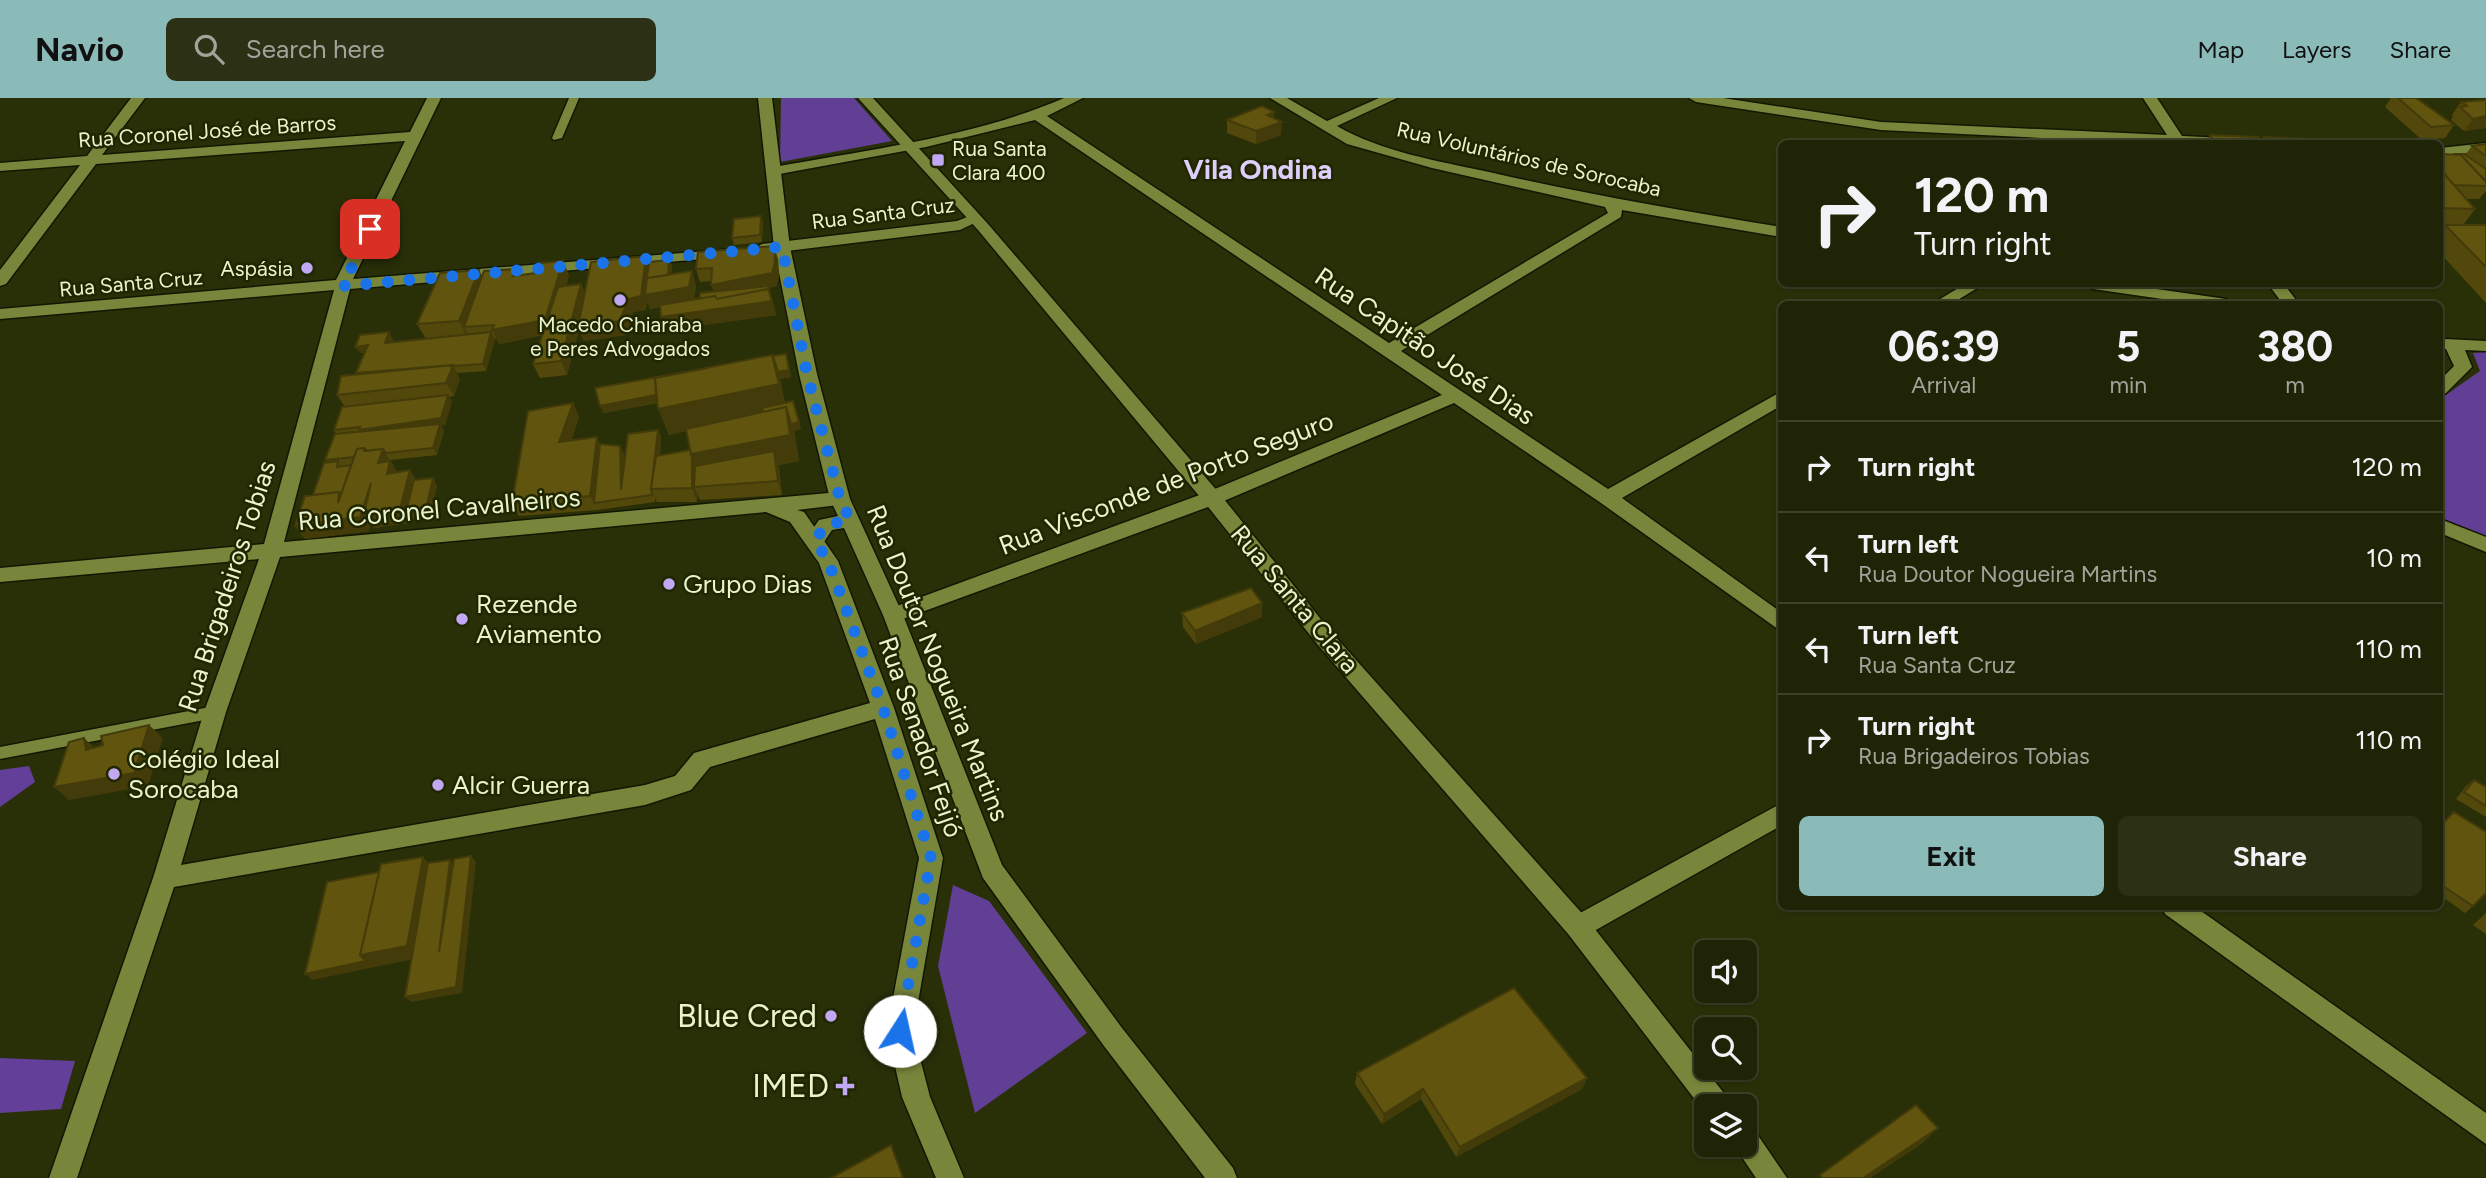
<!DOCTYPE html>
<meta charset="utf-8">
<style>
:root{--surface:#1f2406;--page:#2c3014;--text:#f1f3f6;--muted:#a1a49b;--line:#3c4128;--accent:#8bbbb9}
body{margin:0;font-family:Figtree,sans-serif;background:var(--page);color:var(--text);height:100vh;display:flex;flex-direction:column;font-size:26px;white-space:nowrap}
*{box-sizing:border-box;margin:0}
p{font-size:23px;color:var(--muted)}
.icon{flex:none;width:38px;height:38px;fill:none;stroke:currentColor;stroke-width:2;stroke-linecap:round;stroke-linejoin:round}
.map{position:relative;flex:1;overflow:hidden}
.side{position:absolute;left:1778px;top:203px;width:665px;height:609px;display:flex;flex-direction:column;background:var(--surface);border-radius:10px;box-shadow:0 2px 5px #0004,0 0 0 2px var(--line)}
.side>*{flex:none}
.hud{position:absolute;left:1778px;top:42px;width:665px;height:147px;border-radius:10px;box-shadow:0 2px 5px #0004,0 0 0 2px var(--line);background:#1f2406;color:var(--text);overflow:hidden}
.buttons{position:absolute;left:1694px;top:842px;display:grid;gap:14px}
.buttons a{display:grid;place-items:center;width:63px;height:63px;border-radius:10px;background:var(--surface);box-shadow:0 2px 5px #0004,0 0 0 2px var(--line);font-size:35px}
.pin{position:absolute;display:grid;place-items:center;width:60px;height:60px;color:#fff;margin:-30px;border-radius:14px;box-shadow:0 4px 10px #0006}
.me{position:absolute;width:77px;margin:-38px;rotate:10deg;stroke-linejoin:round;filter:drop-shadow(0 0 5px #0008)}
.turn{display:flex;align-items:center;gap:24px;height:147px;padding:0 21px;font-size:32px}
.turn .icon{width:91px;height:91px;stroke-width:2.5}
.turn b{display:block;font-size:49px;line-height:60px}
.eta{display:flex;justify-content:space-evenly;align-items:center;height:119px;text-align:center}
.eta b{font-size:42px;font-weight:700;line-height:49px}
.cta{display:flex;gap:14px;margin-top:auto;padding:14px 21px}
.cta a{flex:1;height:80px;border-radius:10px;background:var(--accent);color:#111;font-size:28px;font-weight:700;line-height:80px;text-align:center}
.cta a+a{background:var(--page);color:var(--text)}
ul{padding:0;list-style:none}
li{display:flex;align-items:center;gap:21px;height:91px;padding:0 21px;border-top:2px solid var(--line)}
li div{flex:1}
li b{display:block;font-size:26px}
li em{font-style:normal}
header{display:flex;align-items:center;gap:42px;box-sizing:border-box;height:98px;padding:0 35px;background:var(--accent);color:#111}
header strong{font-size:33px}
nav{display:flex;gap:38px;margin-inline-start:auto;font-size:24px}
.search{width:490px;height:63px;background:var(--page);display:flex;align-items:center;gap:18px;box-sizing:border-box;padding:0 24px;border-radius:10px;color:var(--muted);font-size:26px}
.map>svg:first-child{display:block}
</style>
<header>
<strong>Navio</strong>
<div class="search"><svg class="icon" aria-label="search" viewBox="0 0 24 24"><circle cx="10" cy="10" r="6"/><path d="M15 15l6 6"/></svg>Search here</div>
<nav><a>Map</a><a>Layers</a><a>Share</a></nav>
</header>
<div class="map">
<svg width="2486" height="1080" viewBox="0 0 2486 1080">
<rect width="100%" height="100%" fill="#293008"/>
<path fill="#613f95" d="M 781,0 L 854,0 L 892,43 L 780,64 Z
M 2486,254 L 2486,440 L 2440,421 L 2440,301 L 2480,273 L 2473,255 Z
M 953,787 L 989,803 L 1087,935 L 975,1015 L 938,868 Z"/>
<path fill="#633f9a" d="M 29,668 L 35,684 L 0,709 L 0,672 Z
M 0,960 L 75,963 L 61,1011 L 0,1015 Z"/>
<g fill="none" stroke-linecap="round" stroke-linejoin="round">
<defs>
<path id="service" d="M 569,0 L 579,0 L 562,40 L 554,42 L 552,40 Z
M 215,608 L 220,610 L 222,614 L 220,618 L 215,620 L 0,661 L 0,649 Z"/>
<path id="minor" d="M 131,0 L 145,0 L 102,57 L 410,34 L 427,0 L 441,0 L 353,181 L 733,151 L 735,154 L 727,159 L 350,191 L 284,444 L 840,394 L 847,396 L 850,401 L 847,406 L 797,412 L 804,414 L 838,463 L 894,610 L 943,760 L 913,933 L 930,999 L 964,1080 L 936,1080 L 902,999 L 887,933 L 919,760 L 875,621 L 710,669 L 691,692 L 645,707 L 174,789 L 77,1080 L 49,1080 L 153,780 L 204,614 L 259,461 L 0,484 L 0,470 L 264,446 L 334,192 L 0,221 L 0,211 L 336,182 L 405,43 L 96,66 L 6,186 L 0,188 L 0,172 L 80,67 L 0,73 L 0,65 L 87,58 ZM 766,414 L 790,424 L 819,465 L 870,605 L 694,655 L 675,678 L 645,687 L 181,767 L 226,614 L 280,459 Z
M 1064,0 L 1083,0 L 1047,18 L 1389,245 L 1608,115 L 1605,109 L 1432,70 L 1347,46 L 1270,0 L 1287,0 L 1327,23 L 1379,0 L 1397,0 L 1337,28 C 1382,54 1438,63 1489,74 C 1586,96 1683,113 1782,129 L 1782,139 L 1622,112 L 1621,119 L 1401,253 L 1608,391 L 1782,293 L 1782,307 L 1622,400 L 1782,515 L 1782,534 L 1601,405 L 1454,305 L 1219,405 L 900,522 L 886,522 L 883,517 L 886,512 L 1205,395 L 1442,297 L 1035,22 L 926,49 L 774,77 L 767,73 L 774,69 C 871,51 974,39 1064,0 Z
M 1689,0 L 1723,0 L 1881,24 L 2167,37 L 2143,0 L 2157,0 L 2182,38 L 2266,42 L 2273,46 L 2164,46 L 1881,32 L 1696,4 Z
M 2486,45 L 2486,53 L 2440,58 L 2440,50 Z
M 975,116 L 983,121 L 960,132 L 762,156 L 754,151 L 762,146 L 957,123 Z
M 1965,186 L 1984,186 L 1951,206 L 1932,206 Z
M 2085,186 L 2122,186 L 2226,201 L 2234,206 L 2197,206 L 2093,191 Z
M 2268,186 L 2284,186 L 2299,206 L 2283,206 Z
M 2445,241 L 2486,243 L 2486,253 L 2465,252 L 2472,269 L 2446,295 L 2440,297 L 2440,282 L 2454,268 L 2446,251 L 2440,250 L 2440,242 Z
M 2440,421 L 2486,439 L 2486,454 L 2440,435 Z
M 1782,705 L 1782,727 L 1587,837 L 1578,840 L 1569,837 L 1566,829 L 1569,821 Z
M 2162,808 L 2194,808 L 2486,1015 L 2486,1046 L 2165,816 Z"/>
<path id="secondary" d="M 758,0 L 772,0 L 790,149 L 817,276 L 850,401 L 903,517 L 1002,767 L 1122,930 L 1233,1070 L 1237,1080 L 1205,1080 L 1104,948 L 983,780 L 883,517 L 844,430 L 832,432 L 822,447 L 808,447 L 805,442 L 819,422 L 838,418 L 830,401 L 799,276 L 774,149 Z
M 858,0 L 873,0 L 988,126 L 1219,395 L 1332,535 L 1587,821 L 1727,999 L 1731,1008 L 1706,1008 L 1706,1016 L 1569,837 L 1318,547 L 1205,405 L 978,132 Z
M 1745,1029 L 1755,1033 L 1787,1080 L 1756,1080 L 1733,1046 L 1745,1046 Z"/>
</defs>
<use href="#service" stroke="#131702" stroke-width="3"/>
<use href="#minor" stroke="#131702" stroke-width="3"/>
<use href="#secondary" stroke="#131702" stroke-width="3"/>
<use href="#service" fill="#77863b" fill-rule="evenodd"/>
<use href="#minor" fill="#77863b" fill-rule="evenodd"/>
<use href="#secondary" fill="#77863b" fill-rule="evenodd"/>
</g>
<path fill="#53480c" d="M 2391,0 L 2416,0 L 2454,27 L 2445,40 L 2422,42 L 2385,9 Z
M 2486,2 L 2486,30 L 2464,33 L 2451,22 L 2453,18 L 2452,17 L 2461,4 Z
M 1274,14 L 1274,21 L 1281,37 L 1256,46 L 1227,35 L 1227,22 Z
M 2210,37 L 2261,44 L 2264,39 L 2314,46 L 2205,46 Z
M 2486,46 L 2486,93 L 2479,101 L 2466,101 L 2475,111 L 2463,127 L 2486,127 L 2486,205 L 2440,155 L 2440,134 L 2443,130 L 2440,130 L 2440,56 L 2465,57 L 2472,48 Z
M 761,118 L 763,125 L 762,144 L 734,147 L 732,140 Z
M 646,158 L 649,164 L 669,162 L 672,168 L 671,176 L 696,187 L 694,201 L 700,200 L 714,194 L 711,183 L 700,184 L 696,171 L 778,161 L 779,179 L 776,188 L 769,190 L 776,217 L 667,232 L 660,209 L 650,211 L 647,203 L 646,212 L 633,214 L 626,237 L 584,243 L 579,232 L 567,277 L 540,280 L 533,266 L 543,237 L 499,246 L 497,241 L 495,241 L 486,273 L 457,275 L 460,281 L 454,298 L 449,299 L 452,304 L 445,327 L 441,328 L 444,333 L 437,357 L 390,362 L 397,374 L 416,382 L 437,387 L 430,418 L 411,421 L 410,420 L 409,425 L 374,430 L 371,426 L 369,433 L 305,441 L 295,428 L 313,397 L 327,365 L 325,362 L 336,336 L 334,332 L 345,309 L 337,297 L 357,277 L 356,275 L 364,255 L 360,255 L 393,241 L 392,245 L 426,241 L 417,226 L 479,172 L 482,178 L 516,171 L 519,177 L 569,177 L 566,188 L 581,186 L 585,195 Z
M 773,258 L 788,263 L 791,279 L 780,281 L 785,305 L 801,331 L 794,333 L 799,363 L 779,367 L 782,397 L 700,402 L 698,397 L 697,404 L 657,404 L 655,400 L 655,404 L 597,412 L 519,418 L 512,405 L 573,305 L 579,319 L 571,343 L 600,346 L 624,355 L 624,368 L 658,332 L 661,339 L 660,357 L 690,352 L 686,333 L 669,337 L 657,305 L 604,315 L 600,308 Z
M 1182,515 L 1262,519 L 1196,546 L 1183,529 Z
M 2474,682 L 2486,689 L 2486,719 L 2456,701 L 2466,688 Z
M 2454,714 L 2473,808 L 2465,815 L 2440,797 L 2440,727 Z
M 2486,815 L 2486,836 L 2473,827 Z
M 1357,975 L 1587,980 L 1582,991 L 1456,1059 L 1421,1001 L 1382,1026 L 1355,986 Z"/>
<path fill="#433b0a" d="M 1274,14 L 1274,27 L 1282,24 L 1281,37 L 1256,46 L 1256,33 L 1267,17 Z
M 2486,18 L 2486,30 L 2464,33 L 2473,21 Z
M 761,118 L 763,125 L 762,144 L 760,137 Z
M 774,148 L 778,161 L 779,179 L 776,188 L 769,190 L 776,217 L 667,232 L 661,219 L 716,200 L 711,187 Z
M 646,158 L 652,171 L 669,162 L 672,168 L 670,190 L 692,173 L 696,187 L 694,203 L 650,211 L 647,203 L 646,212 L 633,214 L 626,237 L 584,243 L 579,232 L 567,277 L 561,263 L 581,186 L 587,200 L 628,201 Z
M 563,163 L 569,177 L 551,235 L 499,246 L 492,232 Z
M 479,172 L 489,192 L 464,229 L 470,240 L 469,243 L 459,223 Z
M 389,234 L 393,241 L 389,252 L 385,245 Z
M 491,234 L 495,241 L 486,273 L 483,266 Z
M 368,247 L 372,254 L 360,255 L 355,249 Z
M 786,256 L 791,279 L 780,281 L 786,310 L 793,303 L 801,331 L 794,333 L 799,363 L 779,367 L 782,397 L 778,383 L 694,389 L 698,397 L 697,404 L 692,390 L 691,356 L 786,312 L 669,337 L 658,311 L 777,281 L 604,315 L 600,308 L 772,257 L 778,274 Z
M 453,267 L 460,281 L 454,298 L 446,285 Z
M 448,297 L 452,304 L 445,327 L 441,328 L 444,333 L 437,357 L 433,350 L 363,339 L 359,332 Z
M 573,305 L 579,319 L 566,358 L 559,344 Z
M 658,332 L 661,339 L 656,391 L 653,391 Z
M 597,339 L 603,353 L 594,405 L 590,398 Z
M 620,348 L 624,355 L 624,399 L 621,392 Z
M 383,351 L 399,377 L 396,390 L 378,365 Z
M 410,372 L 418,385 L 433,380 L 437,387 L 430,418 L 411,421 L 410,420 L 409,425 L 374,430 L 371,426 L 369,433 L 305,441 L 295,428 L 371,385 Z
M 1262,505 L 1262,519 L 1196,546 L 1195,533 Z
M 149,627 L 163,640 L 148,688 L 69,702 L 54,689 Z
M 84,640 L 98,653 L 86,652 Z
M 471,758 L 476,764 L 462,895 L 411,904 L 405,899 L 456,889 Z
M 423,759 L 433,771 L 419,860 L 312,882 L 305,876 L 360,857 Z
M 450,762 L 455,768 L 439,854 Z
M 1587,980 L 1582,991 L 1456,1059 L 1460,1049 Z
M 1423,991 L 1421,1001 L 1382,1026 L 1384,1016 Z
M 1938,1030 L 1923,1045 L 1870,1080 L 1863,1080 Z"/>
<path fill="#60540e" stroke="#433b0a" stroke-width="2" d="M 2398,0 L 2416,0 L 2454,27 L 2431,29 Z
M 2486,2 L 2486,18 L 2473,21 L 2460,9 L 2467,8 L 2461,4 Z
M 1262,8 L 1274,14 L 1267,17 L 1282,24 L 1256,33 L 1227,22 Z
M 2210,37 L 2258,39 L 2262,46 L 2216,46 Z
M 2264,39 L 2311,41 L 2314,46 L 2268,46 Z
M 2486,46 L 2486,58 L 2472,48 Z
M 2440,56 L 2461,57 L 2486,84 L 2486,88 L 2454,87 L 2440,71 Z
M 2453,56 L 2464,56 L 2486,71 L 2486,82 L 2481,78 L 2461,57 Z
M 2440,71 L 2475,111 L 2440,110 Z
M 761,118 L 760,137 L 732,140 L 734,121 Z
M 2445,127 L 2486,127 L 2486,169 Z
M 774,148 L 775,165 L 772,175 L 711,187 L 712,170 L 696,171 L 698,154 Z
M 646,158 L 641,198 L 628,201 L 620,223 L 578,229 L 591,164 Z
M 669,162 L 668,177 L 647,180 L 649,164 Z
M 563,163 L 545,222 L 492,232 L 494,227 L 464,229 L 484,173 L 516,171 L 513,178 L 536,175 L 539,165 Z
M 479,172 L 459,223 L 417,226 L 440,175 Z
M 692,173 L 689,189 L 645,197 L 647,180 Z
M 581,186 L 561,263 L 533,266 L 558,189 Z
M 768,188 L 769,192 L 768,191 L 717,201 L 715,198 L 677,204 L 700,200 L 700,195 Z
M 768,191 L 772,203 L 661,219 L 660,207 L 715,198 L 717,201 Z
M 389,234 L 385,245 L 491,234 L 483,266 L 452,268 L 453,267 L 356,275 L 368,247 L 355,249 L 360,237 Z
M 786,256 L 789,272 L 778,274 L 773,258 Z
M 772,257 L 779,286 L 658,311 L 655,280 Z
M 453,267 L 446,285 L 337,297 L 341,278 Z
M 708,270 L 655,280 L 656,297 L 600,308 L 595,290 Z
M 448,297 L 441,320 L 359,332 L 360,329 L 334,332 L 342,309 Z
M 793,303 L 799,324 L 791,326 L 786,309 L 763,314 L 762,310 Z
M 573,305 L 559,344 L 597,339 L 590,398 L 512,405 L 528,313 Z
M 786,309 L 790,337 L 691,356 L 686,331 Z
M 440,326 L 433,350 L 386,355 L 383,351 L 367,353 L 364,350 L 357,351 L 354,359 L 325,362 L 335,336 Z
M 658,332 L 651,391 L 652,397 L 594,405 L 600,346 L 620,348 L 621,392 L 628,336 Z
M 364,350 L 364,353 L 383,351 L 378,365 L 390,363 L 387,376 L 410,372 L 400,411 L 364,416 L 371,385 L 360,419 L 295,428 L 305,398 L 339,394 L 338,405 L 357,351 Z
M 690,352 L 692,360 L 692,390 L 651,391 L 656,358 Z
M 774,353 L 778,383 L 694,389 L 695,368 Z
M 338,363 L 337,369 L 351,367 L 341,396 L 339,394 L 313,397 L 324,365 Z
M 433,380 L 426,411 L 406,414 L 414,382 Z
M 1251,490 L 1262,505 L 1195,533 L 1182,515 Z
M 149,627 L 134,675 L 54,689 L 69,644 L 84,640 L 86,652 L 103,647 L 101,638 Z
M 2474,682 L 2486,689 L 2486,708 L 2464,694 Z
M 2454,714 L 2486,734 L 2486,795 L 2473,808 L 2440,786 L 2440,728 Z
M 471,758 L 456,889 L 405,899 L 428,765 L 450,762 L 439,854 L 454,761 Z
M 423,759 L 407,848 L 360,857 L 381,766 Z
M 379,774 L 360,857 L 366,863 L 305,876 L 327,784 Z
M 1514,890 L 1587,980 L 1460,1049 L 1423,991 L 1384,1016 L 1357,975 Z
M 1916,1007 L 1938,1030 L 1863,1080 L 1822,1080 L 1820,1077 Z
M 891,1047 L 903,1080 L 831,1080 Z"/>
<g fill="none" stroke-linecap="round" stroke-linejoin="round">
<path stroke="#1a73e8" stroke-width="12" stroke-dasharray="0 21.6" d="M 370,131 L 343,188 L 782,149 L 807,276 L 840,401 L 850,422 L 826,427 L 815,442 L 828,463 L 883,610 L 931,760 L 900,933"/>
</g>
<g fill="#c1a8f3" stroke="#202600" stroke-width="2.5">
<rect x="931" y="55" width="14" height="14" rx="3.5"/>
<circle cx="307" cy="170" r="7"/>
<circle cx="620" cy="202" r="7"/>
<circle cx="669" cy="486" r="7"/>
<circle cx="462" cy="521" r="7"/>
<circle cx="114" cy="676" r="7"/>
<circle cx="438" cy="687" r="7"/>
<circle cx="831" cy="918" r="7"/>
<path d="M841.5 977.5h7v7h7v7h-7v7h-7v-7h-7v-7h7z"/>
</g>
<g text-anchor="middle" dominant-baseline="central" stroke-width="5" stroke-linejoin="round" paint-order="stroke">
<g font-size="21" fill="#e9f3cd" stroke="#202600">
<text transform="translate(207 33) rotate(-4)">Rua Coronel José de Barros</text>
<text transform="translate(1529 61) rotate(13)">Rua Voluntários de Sorocaba</text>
<text transform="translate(883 115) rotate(-7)">Rua Santa Cruz</text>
<text transform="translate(131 185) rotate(-5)">Rua Santa Cruz</text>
</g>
<g font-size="21" fill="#e9f3cd" stroke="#202600" text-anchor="start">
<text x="952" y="50">Rua Santa<tspan x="952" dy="24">Clara 400</tspan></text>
<text x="293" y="170" text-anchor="end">Aspásia</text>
<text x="620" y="226" text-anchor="middle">Macedo Chiaraba<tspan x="620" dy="24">e Peres Advogados</tspan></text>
</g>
<g font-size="26" fill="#e9f3cd" stroke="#202600">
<text transform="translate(1425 248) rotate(34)">Rua Capitão José Dias</text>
<text transform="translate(1166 385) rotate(-21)">Rua Visconde de Porto Seguro</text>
<text transform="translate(439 411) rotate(-5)">Rua Coronel Cavalheiros</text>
<text transform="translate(227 488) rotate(-72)">Rua Brigadeiros Tobias</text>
<text transform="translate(1295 501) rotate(50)">Rua Santa Clara</text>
<text transform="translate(938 565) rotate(68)">Rua Doutor Nogueira Martins</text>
<text transform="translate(921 639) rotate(71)">Rua Senador Feijó</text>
</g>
<g font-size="26" fill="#e9f3cd" stroke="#202600" text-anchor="start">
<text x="683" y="486">Grupo Dias</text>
<text x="476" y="506">Rezende<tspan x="476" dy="30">Aviamento</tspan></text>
<text x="128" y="661">Colégio Ideal<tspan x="128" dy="30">Sorocaba</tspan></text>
<text x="452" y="687">Alcir Guerra</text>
</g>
<g font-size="28" font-weight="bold" fill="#dccffa" stroke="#202600">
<text x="1258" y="71">Vila Ondina</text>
</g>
<g font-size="32" fill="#e9f3cd" stroke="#202600" text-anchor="end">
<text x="817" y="918">Blue Cred</text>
<text x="829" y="988">IMED</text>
</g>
</g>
</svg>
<div class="buttons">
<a><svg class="icon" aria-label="sound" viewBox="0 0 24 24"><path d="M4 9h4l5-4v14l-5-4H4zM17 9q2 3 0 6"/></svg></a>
<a><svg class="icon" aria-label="search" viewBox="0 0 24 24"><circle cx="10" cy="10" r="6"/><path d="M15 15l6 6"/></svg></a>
<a><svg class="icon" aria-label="layers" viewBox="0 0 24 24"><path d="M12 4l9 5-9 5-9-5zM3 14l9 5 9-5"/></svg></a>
</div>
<div class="pin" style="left:370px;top:131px;background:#d93025"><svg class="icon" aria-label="arrive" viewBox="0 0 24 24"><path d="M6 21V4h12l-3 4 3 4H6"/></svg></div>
<svg class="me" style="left:900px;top:933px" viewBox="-20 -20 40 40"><circle r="19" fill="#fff"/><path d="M0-13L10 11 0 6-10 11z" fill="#1a73e8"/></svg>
<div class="hud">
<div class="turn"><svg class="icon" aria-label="right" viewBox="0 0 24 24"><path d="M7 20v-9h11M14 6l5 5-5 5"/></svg><div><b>120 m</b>Turn right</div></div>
</div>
<section class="side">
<div class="eta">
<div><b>06:39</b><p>Arrival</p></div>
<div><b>5</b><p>min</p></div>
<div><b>380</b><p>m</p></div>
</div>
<ul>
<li><svg class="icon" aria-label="right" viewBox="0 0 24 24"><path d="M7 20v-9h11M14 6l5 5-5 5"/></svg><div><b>Turn right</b></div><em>120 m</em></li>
<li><svg class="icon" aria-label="left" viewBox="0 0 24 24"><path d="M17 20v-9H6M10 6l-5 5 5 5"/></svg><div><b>Turn left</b><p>Rua Doutor Nogueira Martins</p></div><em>10 m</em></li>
<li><svg class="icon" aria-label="left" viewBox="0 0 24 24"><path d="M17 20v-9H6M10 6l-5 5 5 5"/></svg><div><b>Turn left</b><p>Rua Santa Cruz</p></div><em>110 m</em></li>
<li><svg class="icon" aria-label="right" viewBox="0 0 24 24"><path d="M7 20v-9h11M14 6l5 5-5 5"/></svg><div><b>Turn right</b><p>Rua Brigadeiros Tobias</p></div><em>110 m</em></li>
</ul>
<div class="cta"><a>Exit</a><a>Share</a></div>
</section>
</div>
